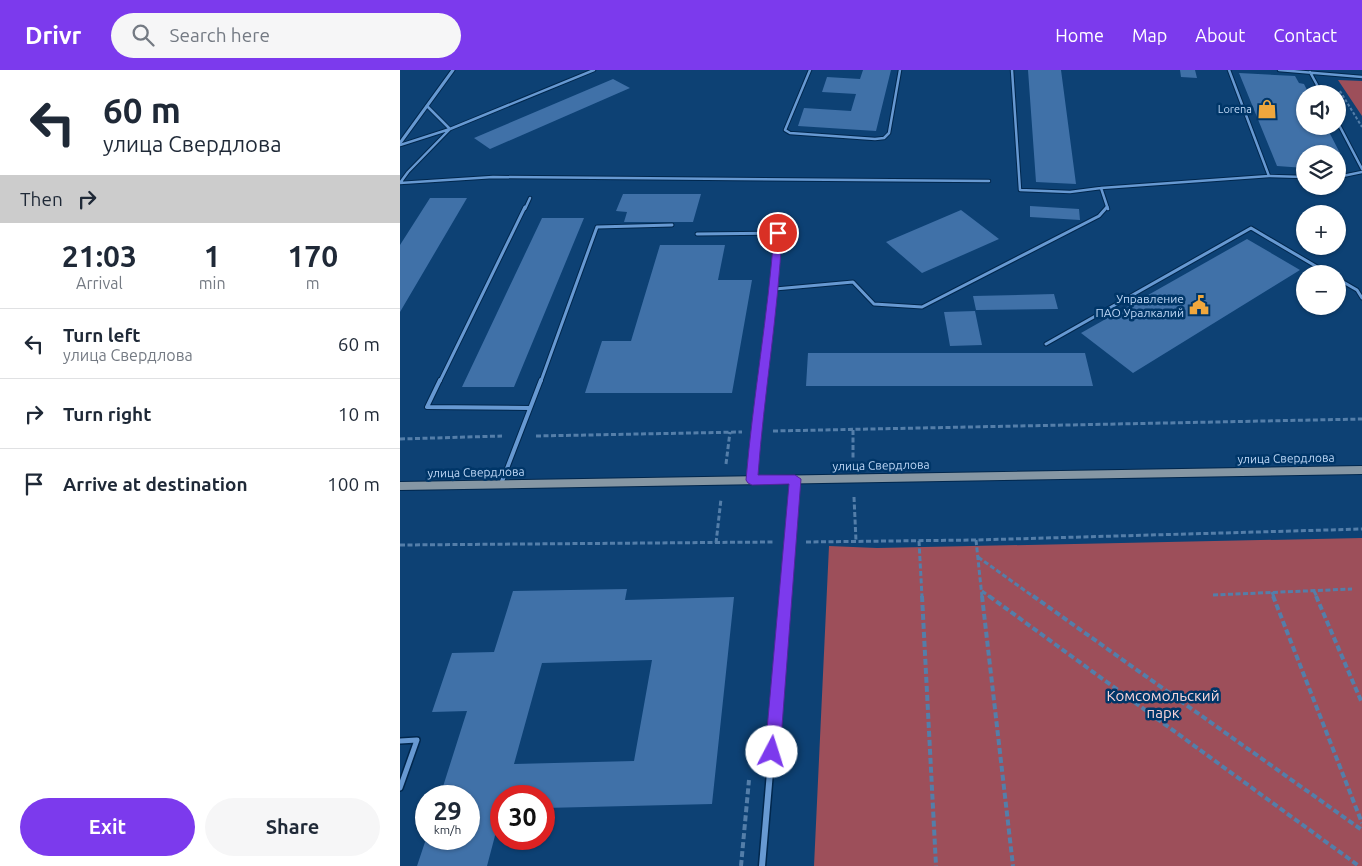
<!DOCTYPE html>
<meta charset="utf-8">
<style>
:root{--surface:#fff;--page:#f6f6f7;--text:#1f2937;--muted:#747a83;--line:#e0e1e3;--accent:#7c3aed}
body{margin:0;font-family:Ubuntu,sans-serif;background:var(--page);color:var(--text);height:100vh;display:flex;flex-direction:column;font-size:19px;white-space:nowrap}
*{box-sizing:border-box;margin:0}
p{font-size:16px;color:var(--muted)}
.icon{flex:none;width:28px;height:28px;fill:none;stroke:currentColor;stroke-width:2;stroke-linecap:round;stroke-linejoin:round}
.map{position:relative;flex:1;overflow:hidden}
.side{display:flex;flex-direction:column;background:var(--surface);width:400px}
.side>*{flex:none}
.guide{background:#fff;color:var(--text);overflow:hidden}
.tools{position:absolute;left:896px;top:15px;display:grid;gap:10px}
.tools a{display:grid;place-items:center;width:50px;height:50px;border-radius:50%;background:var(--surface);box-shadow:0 1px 4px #0004;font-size:25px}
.speed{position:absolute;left:15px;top:715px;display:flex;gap:10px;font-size:25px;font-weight:700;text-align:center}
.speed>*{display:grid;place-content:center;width:65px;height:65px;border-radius:50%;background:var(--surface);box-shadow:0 1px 4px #0004;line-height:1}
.speed small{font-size:12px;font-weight:400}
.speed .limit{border:8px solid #d22;background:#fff;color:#111}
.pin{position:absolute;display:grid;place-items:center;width:42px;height:42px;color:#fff;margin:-21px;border:2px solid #fff;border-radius:50%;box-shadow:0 1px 5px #0007}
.me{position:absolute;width:55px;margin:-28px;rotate:5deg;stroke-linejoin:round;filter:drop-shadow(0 0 4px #0008)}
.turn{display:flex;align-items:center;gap:18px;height:105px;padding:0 20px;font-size:22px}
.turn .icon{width:65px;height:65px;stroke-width:2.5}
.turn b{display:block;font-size:35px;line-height:42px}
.then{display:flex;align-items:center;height:48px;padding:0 20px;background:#0003;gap:10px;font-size:19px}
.eta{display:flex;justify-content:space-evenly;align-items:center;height:85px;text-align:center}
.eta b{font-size:30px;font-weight:600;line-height:35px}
.cta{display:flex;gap:10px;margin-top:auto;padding:10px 20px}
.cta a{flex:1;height:58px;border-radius:30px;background:var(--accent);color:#fff;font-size:20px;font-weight:600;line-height:58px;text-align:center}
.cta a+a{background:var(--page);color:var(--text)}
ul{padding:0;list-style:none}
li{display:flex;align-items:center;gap:15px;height:70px;padding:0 20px;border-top:1px solid var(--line)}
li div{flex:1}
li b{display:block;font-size:19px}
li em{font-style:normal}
header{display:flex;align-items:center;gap:30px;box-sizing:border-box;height:70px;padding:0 25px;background:var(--accent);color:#fff}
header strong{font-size:24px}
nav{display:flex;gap:28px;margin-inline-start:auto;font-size:18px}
.search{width:350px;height:45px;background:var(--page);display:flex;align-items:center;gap:12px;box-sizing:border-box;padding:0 18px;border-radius:28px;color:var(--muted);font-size:19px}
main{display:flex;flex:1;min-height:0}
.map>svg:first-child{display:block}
</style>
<header>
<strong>Drivr</strong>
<div class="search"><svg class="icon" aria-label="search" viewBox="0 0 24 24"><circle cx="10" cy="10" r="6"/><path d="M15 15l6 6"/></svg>Search here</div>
<nav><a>Home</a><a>Map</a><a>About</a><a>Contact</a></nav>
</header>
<main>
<section class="side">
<div class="guide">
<div class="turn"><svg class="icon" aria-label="left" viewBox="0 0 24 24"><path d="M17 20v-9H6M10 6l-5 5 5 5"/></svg><div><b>60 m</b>улица Свердлова</div></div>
<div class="then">Then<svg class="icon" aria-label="right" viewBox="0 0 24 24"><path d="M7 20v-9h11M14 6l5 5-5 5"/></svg></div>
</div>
<div class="eta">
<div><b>21:03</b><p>Arrival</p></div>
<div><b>1</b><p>min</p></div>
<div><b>170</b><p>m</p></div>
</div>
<ul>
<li><svg class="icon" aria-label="left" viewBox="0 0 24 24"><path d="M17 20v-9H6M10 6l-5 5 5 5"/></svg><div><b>Turn left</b><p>улица Свердлова</p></div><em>60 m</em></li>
<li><svg class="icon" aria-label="right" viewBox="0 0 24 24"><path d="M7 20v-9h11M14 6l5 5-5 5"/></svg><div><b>Turn right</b></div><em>10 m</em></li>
<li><svg class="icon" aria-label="arrive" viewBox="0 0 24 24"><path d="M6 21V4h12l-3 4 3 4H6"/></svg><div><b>Arrive at destination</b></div><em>100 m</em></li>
</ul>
<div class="cta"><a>Exit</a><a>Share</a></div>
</section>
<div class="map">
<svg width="962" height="796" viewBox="0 0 962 796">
<rect width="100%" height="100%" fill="#0d4174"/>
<path fill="#9d4f5a" d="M 938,10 L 962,11 L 962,46 Z
M 962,468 L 962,796 L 414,796 L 429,476 L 477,478 Z"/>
<path fill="#4071a8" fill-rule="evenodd" d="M 463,0 L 491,0 L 476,61 L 398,56 L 404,38 L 451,41 L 456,24 L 422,22 L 427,7 L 460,9 Z
M 628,0 L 661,0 L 676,114 L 636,112 Z
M 780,0 L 795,0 L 797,8 L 781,7 Z
M 839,3 L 895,6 L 899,13 L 904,14 L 909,24 L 905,24 L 905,56 L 926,56 L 943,89 L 938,89 L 938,84 L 905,84 L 905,98 L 877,96 Z
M 213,9 L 230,18 L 90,79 L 74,68 Z
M 223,124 L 301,124 L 293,152 L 224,152 L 227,142 L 216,141 Z
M 30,128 L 67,128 L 0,242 L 0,175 Z
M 630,136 L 679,139 L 680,150 L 630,147 Z
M 561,140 L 599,169 L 522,203 L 486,172 Z
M 142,148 L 184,148 L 114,317 L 62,317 Z
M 847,169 L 900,200 L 733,303 L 681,263 Z
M 260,175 L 325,175 L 318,210 L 352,210 L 332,323 L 185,323 L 202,271 L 231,271 Z
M 654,224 L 658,239 L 576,240 L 573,226 Z
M 575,241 L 582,275 L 550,276 L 544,242 Z
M 408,283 L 685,283 L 693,316 L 406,316 Z
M 227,519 L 225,530 L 334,527 L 312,734 L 144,738 L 144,726 L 101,726 L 101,743 L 87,796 L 17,796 L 26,769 L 69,769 L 69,726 L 40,726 L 67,641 L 32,642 L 52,583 L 94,582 L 113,521 ZM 252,590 L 234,691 L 114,694 L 142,593 Z"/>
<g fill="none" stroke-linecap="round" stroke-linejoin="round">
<defs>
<path id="service-far3" d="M 410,0 L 385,60 L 390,63 L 475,69 L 484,68 L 489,63 L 500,0
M 612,0 L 620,120 L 670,122 L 701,118
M 829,0 L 869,106
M 879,0 L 962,7
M 910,2 L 922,24
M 938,53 L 962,99
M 0,75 L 50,59 L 194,0
M 938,107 L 962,102
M 0,113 L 93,107 L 589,111
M 0,113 L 8,102 L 50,59 L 27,36
M 125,139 L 130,128
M 708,139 L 701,118 L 869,106 L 905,107"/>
<path id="service-far2" d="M 297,164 L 378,163 L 362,311
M 938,209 L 957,220 L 962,228
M 375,219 L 453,212 L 474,234 L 522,237 L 699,146 L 707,137
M 646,274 L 851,158 L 929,204
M 40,311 L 125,137
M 141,311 L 197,157 L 272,155"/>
<path id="service-far1" d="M 40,310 L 27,337 L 130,338
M 352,410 L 362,310
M 101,414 L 141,310"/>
<path id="service" d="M 0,671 L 17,670 L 0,718"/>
<path id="minor-far2" d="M 0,73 L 53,0"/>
<path id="minor-far1" d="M 385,527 L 395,409"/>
<path id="minor" d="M 362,796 L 385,526"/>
<path id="secondary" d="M 962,396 L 962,404 L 0,420 L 0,412 Z"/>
</defs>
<use href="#service-far3" stroke="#01274d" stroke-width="4.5"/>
<use href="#service-far2" stroke="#01274d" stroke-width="5"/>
<use href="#service-far1" stroke="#01274d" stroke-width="6"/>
<use href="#service" stroke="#01274d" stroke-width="8"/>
<use href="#minor-far2" stroke="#01274d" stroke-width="5"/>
<use href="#minor-far1" stroke="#01274d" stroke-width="8"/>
<use href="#minor" stroke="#01274d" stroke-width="9"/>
<use href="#secondary" stroke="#01274d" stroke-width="2"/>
<path stroke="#547ea9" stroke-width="2" stroke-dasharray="3 2" stroke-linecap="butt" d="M 940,21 L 962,57"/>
<path stroke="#547ea9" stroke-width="3" stroke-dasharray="5 2.5" stroke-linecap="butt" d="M 453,360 L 453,390
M 373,361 L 962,349
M 136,366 L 342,362
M 0,369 L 102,366
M 326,394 L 330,362
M 454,427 L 456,471
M 576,470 L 582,527
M 519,471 L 522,527
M 406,472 L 576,470 L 962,459
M 316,473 L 321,429
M 0,475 L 374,472
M 578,487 L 634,527
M 582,521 L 590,527
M 914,521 L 917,527
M 872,522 L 874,527
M 813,525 L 952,519"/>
<path stroke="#547ea9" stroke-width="4" stroke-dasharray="6 3" stroke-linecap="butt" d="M 522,526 L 536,796
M 582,526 L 613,796
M 589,526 L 959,796
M 633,526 L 962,760
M 873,526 L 962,753
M 916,526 L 962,633
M 341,796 L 349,710"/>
<use href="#service-far3" stroke="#6799d2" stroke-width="2.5"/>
<use href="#service-far2" stroke="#6799d2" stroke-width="3"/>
<use href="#service-far1" stroke="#6799d2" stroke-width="4"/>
<use href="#service" stroke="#6799d2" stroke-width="5"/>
<use href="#minor-far2" stroke="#6799d2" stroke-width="3"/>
<use href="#minor-far1" stroke="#6799d2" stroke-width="5"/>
<use href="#minor" stroke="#6799d2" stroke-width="6"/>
<use href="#secondary" fill="#8697a4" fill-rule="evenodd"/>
</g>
<path fill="#7c3aed" stroke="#51269a" d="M 378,160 L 382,163 C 378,244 364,324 358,405 L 395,405 L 401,409 L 380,682 L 377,687 L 372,689 L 367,687 L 365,682 L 389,414 L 352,415 L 348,413 L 346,410 C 353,327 368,246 374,163 Z"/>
<defs>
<symbol id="shop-bare" viewBox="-9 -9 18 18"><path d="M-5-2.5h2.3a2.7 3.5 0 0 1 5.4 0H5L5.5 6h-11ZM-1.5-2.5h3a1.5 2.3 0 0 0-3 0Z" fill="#efa73d" stroke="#003668" stroke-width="2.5" paint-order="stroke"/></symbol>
<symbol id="civic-bare" viewBox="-9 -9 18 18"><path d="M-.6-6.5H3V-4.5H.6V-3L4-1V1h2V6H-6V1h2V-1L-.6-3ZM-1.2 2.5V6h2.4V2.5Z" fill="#efa73d" stroke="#003668" stroke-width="2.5" paint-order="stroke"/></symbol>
</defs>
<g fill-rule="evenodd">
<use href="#shop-bare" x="853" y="25" width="28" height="28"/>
<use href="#civic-bare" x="785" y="221" width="28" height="28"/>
</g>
<g text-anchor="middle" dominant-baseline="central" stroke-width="5" stroke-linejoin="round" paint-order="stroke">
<g font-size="11" fill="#bdd7f6" stroke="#003668" text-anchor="end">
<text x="852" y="39">Lorena</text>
</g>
<g font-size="12" fill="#bdd7f6" stroke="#003668" text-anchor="end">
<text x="784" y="228">Управление<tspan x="784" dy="14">ПАО Уралкалий</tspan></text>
</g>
<g font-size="12" fill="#bdd7f6" stroke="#003668">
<text transform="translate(886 388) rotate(-1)">улица Свердлова</text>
<text transform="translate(481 395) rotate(-1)">улица Свердлова</text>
<text transform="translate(76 402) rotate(-1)">улица Свердлова</text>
</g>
<g font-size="15" fill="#f9d6d9" stroke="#003668">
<text x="763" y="625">Комсомольский<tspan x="763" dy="17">парк</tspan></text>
</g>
</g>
</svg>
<div class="tools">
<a><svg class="icon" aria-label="sound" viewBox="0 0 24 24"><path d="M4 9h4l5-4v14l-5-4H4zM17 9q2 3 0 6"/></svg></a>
<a><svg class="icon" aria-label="layers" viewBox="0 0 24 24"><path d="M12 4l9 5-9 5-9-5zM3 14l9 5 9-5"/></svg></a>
<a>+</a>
<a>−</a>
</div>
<div class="speed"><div>29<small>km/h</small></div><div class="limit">30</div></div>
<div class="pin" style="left:378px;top:163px;background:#d93025"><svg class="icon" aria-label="arrive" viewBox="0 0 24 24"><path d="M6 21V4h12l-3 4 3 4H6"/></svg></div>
<svg class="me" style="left:372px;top:682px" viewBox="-20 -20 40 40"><circle r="19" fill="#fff"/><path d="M0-13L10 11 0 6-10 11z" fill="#7c3aed"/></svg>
</div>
</main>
